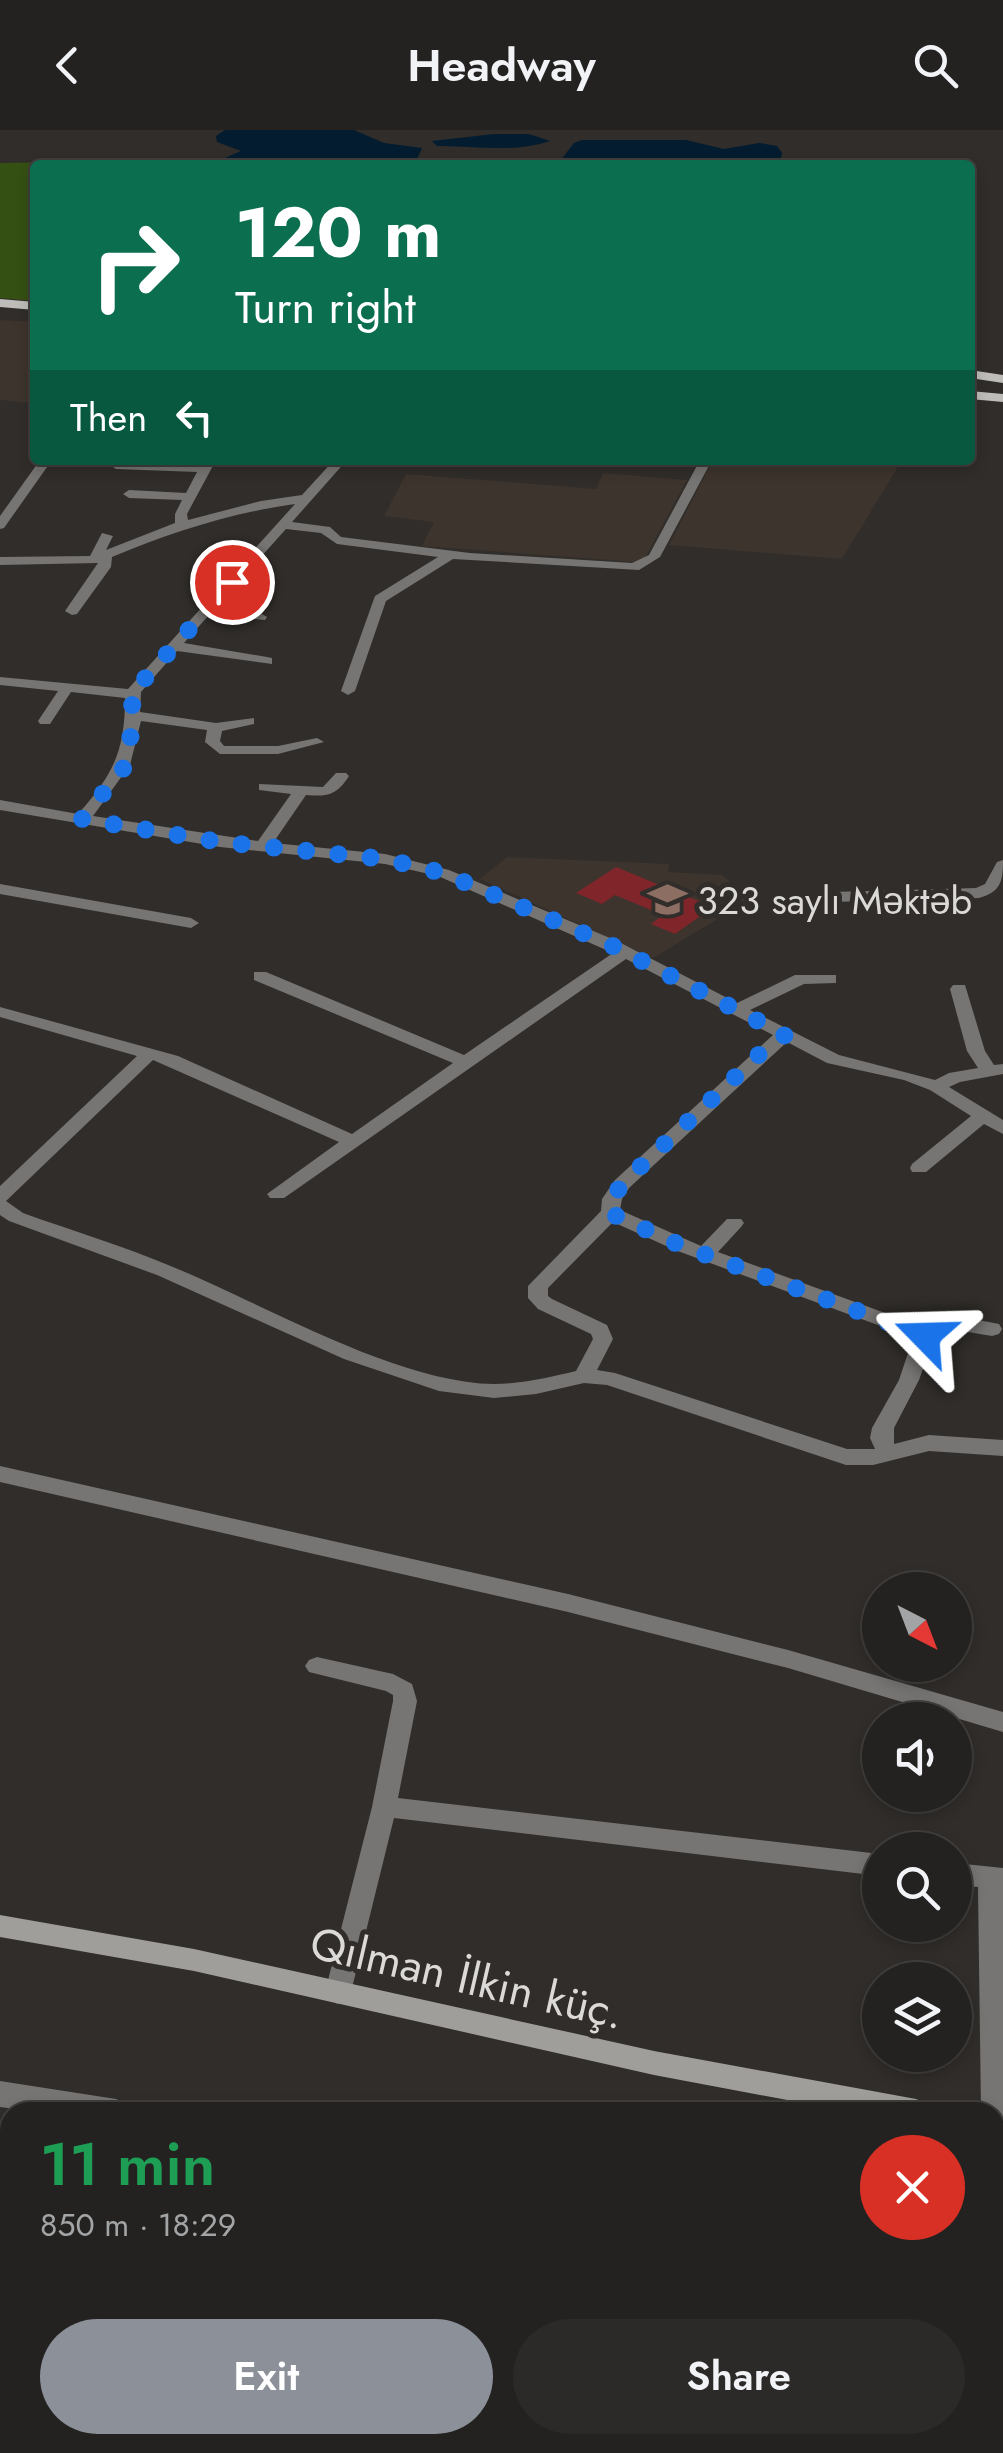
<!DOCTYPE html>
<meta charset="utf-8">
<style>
:root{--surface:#242220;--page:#2c2a29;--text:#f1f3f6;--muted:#a3a4a5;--line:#413f3e;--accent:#8c9099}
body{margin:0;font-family:Jost,sans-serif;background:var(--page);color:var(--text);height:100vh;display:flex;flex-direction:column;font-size:38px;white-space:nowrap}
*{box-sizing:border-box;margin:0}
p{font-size:32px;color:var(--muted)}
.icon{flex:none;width:55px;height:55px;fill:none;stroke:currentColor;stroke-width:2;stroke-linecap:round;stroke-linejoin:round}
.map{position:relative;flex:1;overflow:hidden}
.drawer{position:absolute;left:0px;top:1972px;width:1005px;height:352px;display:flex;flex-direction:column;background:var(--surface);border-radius:30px 30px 0 0;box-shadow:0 5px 15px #0003,0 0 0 2px var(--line)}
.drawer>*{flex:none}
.guide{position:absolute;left:30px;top:30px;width:945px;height:305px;border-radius:10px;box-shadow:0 5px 15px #0003,0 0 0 2px var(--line);background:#0b6e4f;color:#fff;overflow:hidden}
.needle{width:65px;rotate:138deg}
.buttons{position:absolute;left:862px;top:1442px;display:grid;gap:20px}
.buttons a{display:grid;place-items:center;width:110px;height:110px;border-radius:50%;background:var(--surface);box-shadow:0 5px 15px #0003,0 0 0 2px var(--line);font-size:50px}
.pin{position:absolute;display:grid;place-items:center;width:85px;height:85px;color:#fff;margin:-42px;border:5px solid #fff;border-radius:50%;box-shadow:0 2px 10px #0007}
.me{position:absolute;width:110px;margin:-55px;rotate:292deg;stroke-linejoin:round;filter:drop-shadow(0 0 8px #0008)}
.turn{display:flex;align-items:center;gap:35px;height:210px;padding:0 40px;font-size:45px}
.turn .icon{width:130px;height:130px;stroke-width:2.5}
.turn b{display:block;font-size:70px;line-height:85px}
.then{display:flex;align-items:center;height:95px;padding:0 40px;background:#0003;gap:20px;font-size:38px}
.round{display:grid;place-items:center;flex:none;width:105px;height:105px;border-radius:52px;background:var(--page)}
.head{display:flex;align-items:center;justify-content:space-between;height:170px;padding:0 40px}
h1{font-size:60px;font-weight:600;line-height:75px;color:#1e9e55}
.action{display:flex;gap:20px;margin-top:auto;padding:20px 40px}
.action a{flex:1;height:115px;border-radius:60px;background:var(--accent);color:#fff;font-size:40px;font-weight:600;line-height:115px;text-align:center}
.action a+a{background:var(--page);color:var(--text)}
header{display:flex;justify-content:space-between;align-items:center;height:130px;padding:0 40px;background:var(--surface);font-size:45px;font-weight:600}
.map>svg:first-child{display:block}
</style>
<header><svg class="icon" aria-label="back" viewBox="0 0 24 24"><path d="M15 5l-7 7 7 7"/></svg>Headway<svg class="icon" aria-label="search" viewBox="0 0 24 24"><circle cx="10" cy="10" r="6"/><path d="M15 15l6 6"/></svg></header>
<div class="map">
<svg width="1003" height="2323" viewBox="0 0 1003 2323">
<rect width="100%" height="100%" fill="#302d2a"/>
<path fill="#3d342d" d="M 0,190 L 35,192 L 35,273 L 0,270 Z
M 713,330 L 902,330 L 842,429 L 669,415 Z
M 603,343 L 687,350 L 644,430 L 636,432 L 422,416 L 434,392 L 384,386 L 406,344 L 596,359 Z
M 507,727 L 669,734 L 668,742 L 722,745 L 751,769 L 653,828 L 480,749 Z"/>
<path fill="#355013" d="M 136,31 L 151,35 L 35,35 L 35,171 L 0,168 L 0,33 Z"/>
<path fill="#031c2f" d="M 225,0 L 354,0 L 384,13 L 422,18 L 417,29 L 435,35 L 209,35 L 241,21 L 217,12 L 216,6 Z
M 494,4 L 529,4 L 550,11 C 516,23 473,16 437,16 L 432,11 Z
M 582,10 L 686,10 L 724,19 L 759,13 L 777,16 L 782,23 L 780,35 L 557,35 L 574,13 Z"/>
<path fill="#80262b" d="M 616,737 L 713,777 L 675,804 L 651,794 L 663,785 L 615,765 L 602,774 L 576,763 Z"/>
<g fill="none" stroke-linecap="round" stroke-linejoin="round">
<path fill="#767573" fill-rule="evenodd" d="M 40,330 L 52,330 L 4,398 L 0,399 L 0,386 Z
M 204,330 L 215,332 L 187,384 L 188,390 L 261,371 L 302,365 L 334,330 L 347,330 L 292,392 L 330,397 L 341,407 L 470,423 L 632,433 L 649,425 L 700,330 L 712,330 L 660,427 L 639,440 L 453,429 L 386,471 L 355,561 L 348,565 L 341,561 L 375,466 L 438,427 L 337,414 L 321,403 L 286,399 L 215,478 L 260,483 L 267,487 L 265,490 L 209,485 L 184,513 L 267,527 L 272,528 L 272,534 L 177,521 L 141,562 L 140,582 L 216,593 L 254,588 L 254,594 L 222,601 L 220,611 L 224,616 L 278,616 L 317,608 L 324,612 L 278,624 L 220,624 L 205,612 L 207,600 L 141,591 L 130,635 L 93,686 L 258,711 L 291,664 L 259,660 L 259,654 L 323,657 L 336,643 L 346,643 L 349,646 C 337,665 328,667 306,665 L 273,713 L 385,724 L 449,740 L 617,811 L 737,873 L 795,845 L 836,845 L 836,853 L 804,854 L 750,880 L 839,925 L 935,950 L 949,943 L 978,938 L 967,921 L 950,859 L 953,855 L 965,855 L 985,921 L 994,935 L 1003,934 L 1003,944 L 960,952 L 949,957 L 1003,990 L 1003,1004 L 984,994 L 926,1042 L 912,1042 L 910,1038 L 912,1034 L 971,986 L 930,960 L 904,950 L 827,933 L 787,912 L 629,1058 L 622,1069 L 620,1080 L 701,1116 L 727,1089 L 741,1089 L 744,1093 L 741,1097 L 718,1122 L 918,1195 L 922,1188 L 938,1182 L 999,1194 L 1002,1199 L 999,1204 L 992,1206 L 938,1197 L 919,1250 L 894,1298 L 894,1314 L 929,1305 L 1003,1310 L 1003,1326 L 929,1321 L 873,1335 L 846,1335 L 607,1255 L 584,1253 L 536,1264 L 494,1268 L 439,1261 L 344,1229 L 157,1145 L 9,1091 L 0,1085 L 0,1056 L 137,926 L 0,887 L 0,877 L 178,926 L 352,1004 L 453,933 L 254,850 L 254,842 L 266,842 L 464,925 L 613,823 L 438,746 L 385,734 L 220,717 L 0,680 L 0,670 L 78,684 C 114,644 125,620 125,568 L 71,562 L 50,594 L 40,594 L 38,591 L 58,561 L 0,555 L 0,547 L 128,559 L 295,374 C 231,383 172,402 112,427 L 111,437 L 77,484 L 72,485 L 65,481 L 98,433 L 0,435 L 0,427 L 90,426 L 102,403 L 113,406 L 106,420 L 175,393 L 175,384 L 182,370 L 129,368 L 123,364 L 129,360 L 186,363 L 197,342 L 116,339 L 110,335 L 116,331 L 201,335 ZM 626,829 L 773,905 L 615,1050 L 602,1069 L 601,1081 L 528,1156 L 528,1168 L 538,1179 L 591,1204 L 593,1209 L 576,1241 C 550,1247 522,1254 494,1254 C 395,1252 266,1175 173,1137 C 124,1116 73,1101 23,1083 L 6,1071 L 153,930 L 339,1012 L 267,1064 L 270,1068 L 284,1068 ZM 613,1092 L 675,1120 L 913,1208 L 899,1250 L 872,1298 L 870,1308 L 875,1319 L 847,1319 L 615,1243 L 597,1240 L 613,1209 L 607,1195 L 552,1169 L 548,1166 L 548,1158 Z
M 1003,730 C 1003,751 1001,762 979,768 L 831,772 L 823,767 L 831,762 L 976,758 L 985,754 L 997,732 Z
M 0,754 L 191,788 L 199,793 L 191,798 L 0,764 Z
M 0,1336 L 568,1464 L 788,1520 L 1003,1582 L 1003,1602 L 788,1538 L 568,1482 L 0,1352 Z
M 317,1527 L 393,1544 L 412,1554 L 417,1571 L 398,1668 L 880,1724 L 880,1746 L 394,1688 L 351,1862 L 347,1870 L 338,1874 L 329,1870 L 325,1862 L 372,1677 L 393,1571 L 393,1565 L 386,1561 L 309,1542 L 305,1536 L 309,1530 Z
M 955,1733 L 1003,1738 L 1003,1992 L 995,1995 L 995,1982 L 981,1982 L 978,1757 L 955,1755 Z
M 0,1951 L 116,1969 L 126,1973 L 130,1982 L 38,1982 L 0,1977 Z
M 0,2167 L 10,2168 L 10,2198 L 0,2195 Z
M 171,2315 L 201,2315 L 200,2323 L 168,2323 Z
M 470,2315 L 500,2315 L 500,2323 L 468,2323 Z
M 893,2315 L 977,2315 L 981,2323 L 896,2323 Z"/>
<path fill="#9f9e9a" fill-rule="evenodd" d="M 0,1785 L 194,1819 L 654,1921 L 916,1969 L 926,1973 L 930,1982 L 851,1982 L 654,1945 L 194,1841 L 0,1807 Z
M 995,1992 L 1003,1995 L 1003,2021 L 995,2018 Z"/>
<path fill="#bfbdb9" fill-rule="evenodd" d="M 0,169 L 35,172 L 35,180 L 0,177 Z
M 970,240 L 1003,245 L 1003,253 L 970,248 Z
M 970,261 L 1003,264 L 1003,272 L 970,269 Z"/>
</g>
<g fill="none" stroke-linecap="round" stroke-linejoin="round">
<path stroke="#1a73e8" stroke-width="18" stroke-dasharray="0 32.4" d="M 232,452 L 131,564 L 134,592 L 123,639 L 82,689 L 220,712 L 385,729 L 443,743 L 611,815 L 785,905 L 766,918 L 622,1054 L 612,1069 L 610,1083 L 682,1116 L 925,1206"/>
</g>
<defs>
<symbol id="school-bare" viewBox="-9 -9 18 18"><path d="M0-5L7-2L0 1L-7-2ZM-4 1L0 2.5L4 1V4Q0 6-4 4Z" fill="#8d6e63" stroke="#302d2a" stroke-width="2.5" paint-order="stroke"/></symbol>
</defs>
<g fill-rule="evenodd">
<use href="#school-bare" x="640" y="742" width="55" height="55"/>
</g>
<g text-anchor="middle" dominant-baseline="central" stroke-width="10" stroke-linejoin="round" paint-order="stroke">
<g font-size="38" fill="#dcdad8" stroke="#302d2a" text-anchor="start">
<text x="697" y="770">323 saylı Məktəb</text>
</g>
<g font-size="45" fill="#dcdad8" stroke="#302d2a">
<text transform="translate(467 1848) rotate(13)">Qılman İlkin küç.</text>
</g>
</g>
</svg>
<div class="buttons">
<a><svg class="needle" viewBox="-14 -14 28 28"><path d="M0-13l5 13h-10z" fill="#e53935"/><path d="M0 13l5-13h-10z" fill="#a3a4a5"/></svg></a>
<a><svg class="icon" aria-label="sound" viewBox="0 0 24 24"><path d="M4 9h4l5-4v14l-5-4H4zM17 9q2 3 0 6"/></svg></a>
<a><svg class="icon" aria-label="search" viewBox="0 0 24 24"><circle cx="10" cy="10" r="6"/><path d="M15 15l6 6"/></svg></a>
<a><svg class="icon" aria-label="layers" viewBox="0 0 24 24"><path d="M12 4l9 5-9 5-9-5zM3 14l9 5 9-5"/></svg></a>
</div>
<div class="pin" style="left:232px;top:452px;background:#d93025"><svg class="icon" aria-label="arrive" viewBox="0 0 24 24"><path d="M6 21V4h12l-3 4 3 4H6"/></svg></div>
<svg class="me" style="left:925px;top:1206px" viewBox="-20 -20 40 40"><path d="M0-17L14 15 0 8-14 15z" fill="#1a73e8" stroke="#fff" stroke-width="4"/></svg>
<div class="guide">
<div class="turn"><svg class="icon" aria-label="right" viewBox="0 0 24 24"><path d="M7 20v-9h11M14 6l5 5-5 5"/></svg><div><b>120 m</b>Turn right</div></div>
<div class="then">Then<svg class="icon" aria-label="left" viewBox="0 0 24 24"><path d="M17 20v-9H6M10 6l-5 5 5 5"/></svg></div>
</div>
<section class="drawer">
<div class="head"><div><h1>11 min</h1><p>850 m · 18:29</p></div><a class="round" style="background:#d93025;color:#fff"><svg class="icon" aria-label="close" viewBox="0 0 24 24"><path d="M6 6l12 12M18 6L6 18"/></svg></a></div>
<div class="action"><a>Exit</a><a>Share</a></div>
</section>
</div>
